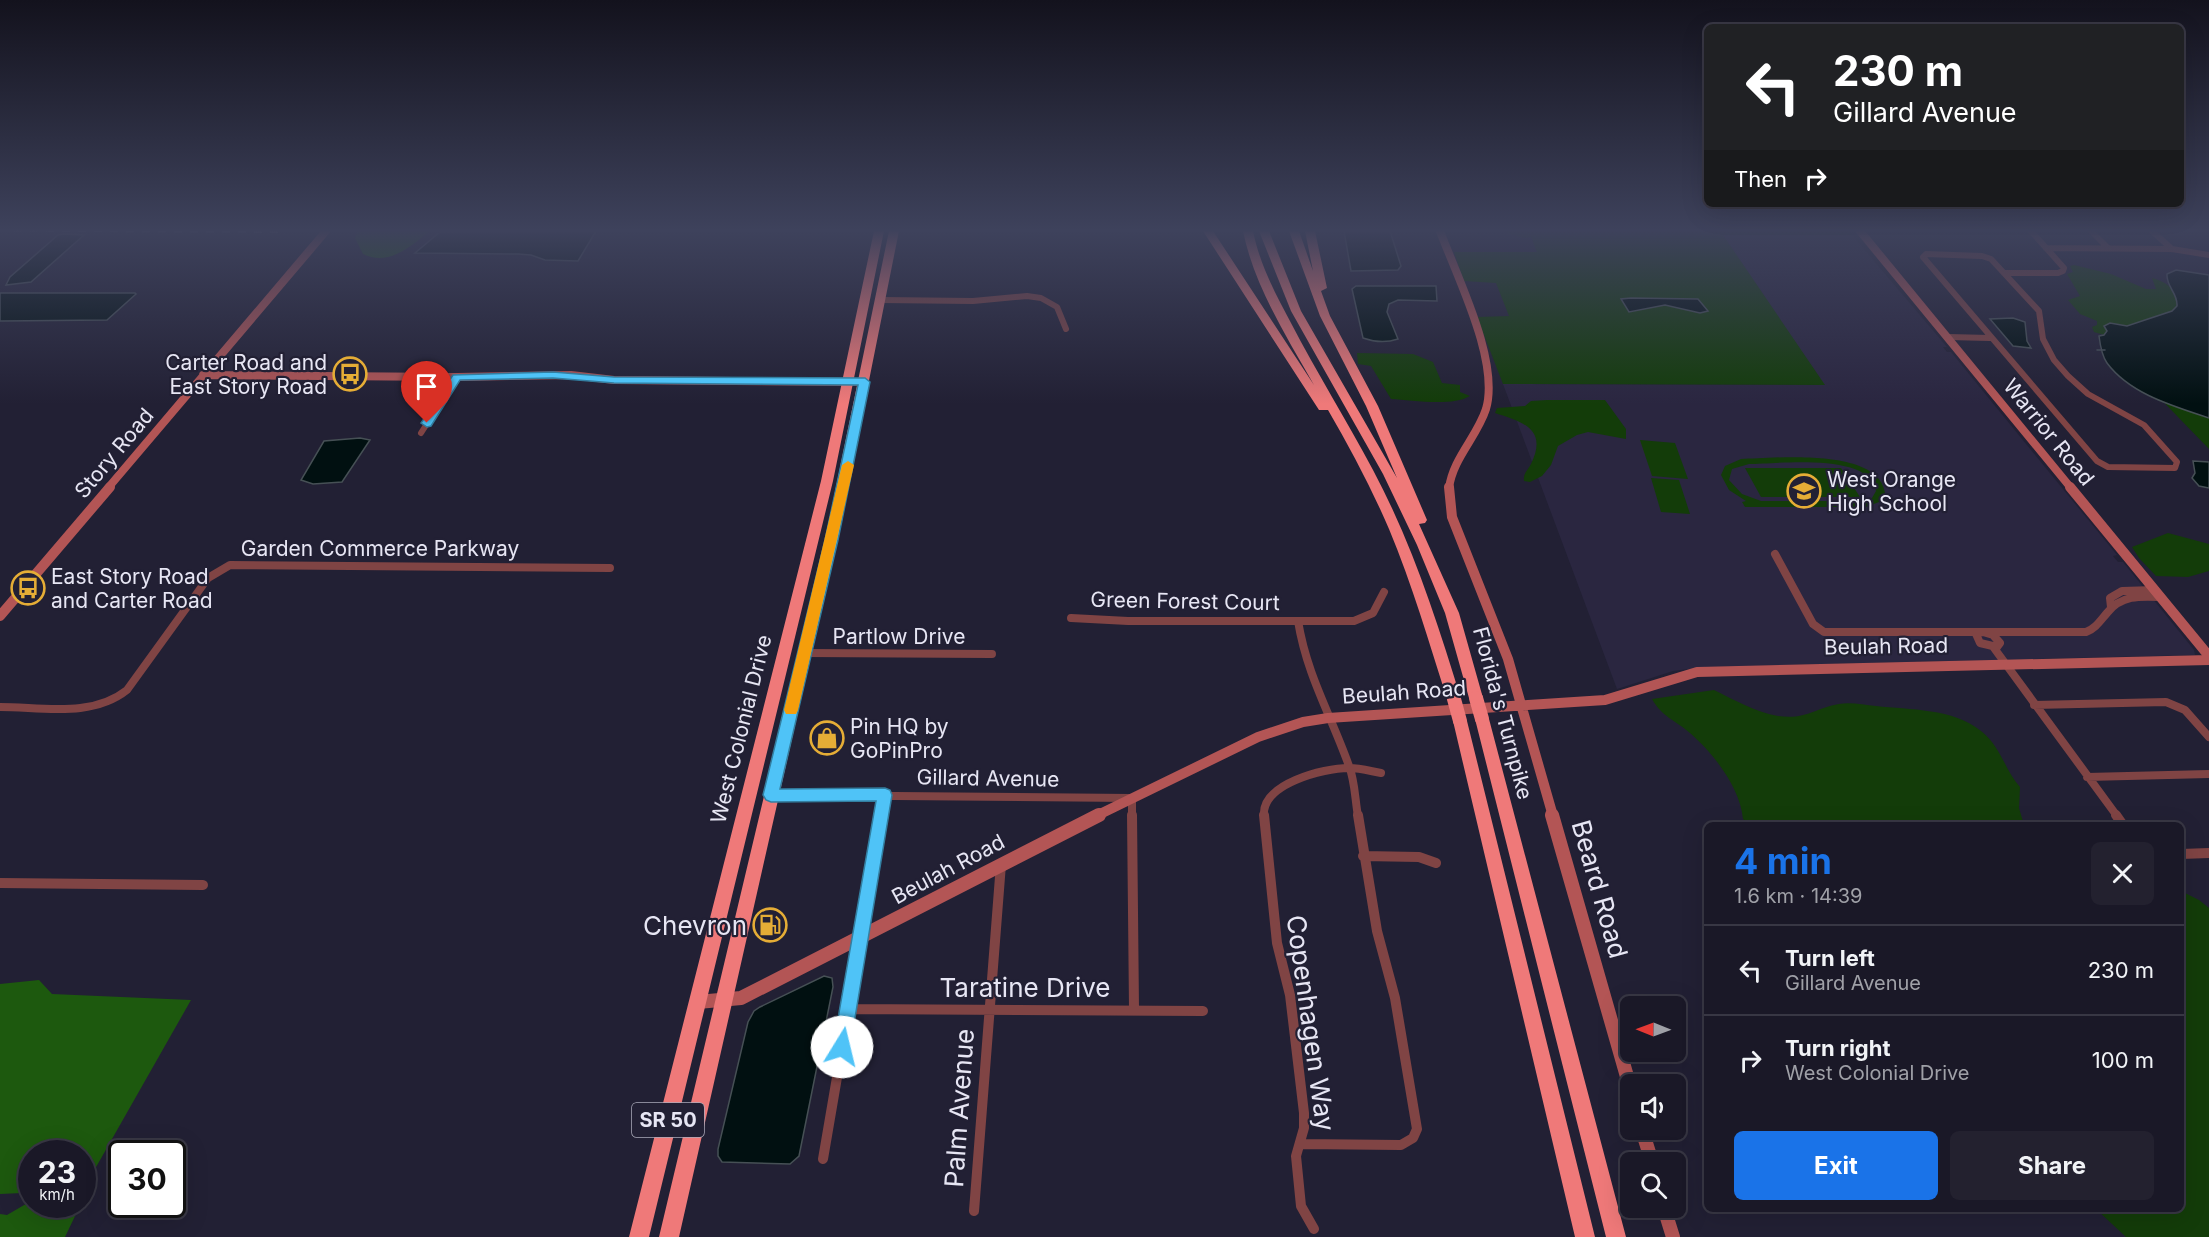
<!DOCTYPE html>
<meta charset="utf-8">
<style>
:root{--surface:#1a1827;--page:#23212f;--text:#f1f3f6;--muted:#9fa0a7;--line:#383744;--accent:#1a73e8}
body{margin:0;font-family:Inter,sans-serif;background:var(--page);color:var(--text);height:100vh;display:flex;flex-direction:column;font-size:22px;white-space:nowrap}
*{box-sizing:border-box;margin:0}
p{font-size:20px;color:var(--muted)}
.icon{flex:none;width:33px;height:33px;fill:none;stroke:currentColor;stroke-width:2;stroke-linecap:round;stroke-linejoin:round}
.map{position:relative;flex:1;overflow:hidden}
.side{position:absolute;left:1704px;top:822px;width:480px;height:390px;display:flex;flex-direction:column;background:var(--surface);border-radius:9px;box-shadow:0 6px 24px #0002,0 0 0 2px var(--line)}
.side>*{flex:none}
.hud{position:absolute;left:1704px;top:24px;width:480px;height:183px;border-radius:9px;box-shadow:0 6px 24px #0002,0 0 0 2px var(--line);background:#202124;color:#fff;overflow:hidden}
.needle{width:39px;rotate:271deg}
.tools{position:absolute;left:1620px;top:996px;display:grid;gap:12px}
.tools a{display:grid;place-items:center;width:66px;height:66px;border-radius:9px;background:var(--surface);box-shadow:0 6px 24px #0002,0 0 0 2px var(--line);font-size:30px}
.speed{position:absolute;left:18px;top:1140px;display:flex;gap:12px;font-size:30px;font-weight:700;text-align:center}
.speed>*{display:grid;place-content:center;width:78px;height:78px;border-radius:50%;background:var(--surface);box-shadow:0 6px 24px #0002,0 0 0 2px var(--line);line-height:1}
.speed small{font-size:15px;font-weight:400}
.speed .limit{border:3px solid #111;border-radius:9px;background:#fff;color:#111}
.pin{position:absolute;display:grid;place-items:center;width:51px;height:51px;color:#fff;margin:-62px -26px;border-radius:50% 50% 50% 0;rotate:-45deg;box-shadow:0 0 6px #0007}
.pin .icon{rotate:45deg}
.me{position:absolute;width:66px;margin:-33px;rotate:9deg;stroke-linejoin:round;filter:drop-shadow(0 0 4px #0008)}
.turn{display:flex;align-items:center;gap:21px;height:126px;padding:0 30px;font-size:27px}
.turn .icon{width:78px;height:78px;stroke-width:2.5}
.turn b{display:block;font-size:42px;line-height:51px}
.then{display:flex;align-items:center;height:57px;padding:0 30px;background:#0003;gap:12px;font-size:22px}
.round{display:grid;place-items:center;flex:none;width:63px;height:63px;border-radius:9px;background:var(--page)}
.headline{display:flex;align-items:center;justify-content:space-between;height:102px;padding:0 30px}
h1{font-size:36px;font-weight:700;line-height:45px;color:var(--accent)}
.cta{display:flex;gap:12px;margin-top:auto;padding:12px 30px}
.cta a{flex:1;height:69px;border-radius:9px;background:var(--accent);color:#fff;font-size:24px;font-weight:700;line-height:69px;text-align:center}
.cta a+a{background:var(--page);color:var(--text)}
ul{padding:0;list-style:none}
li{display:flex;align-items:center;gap:18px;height:90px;padding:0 30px;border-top:2px solid var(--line)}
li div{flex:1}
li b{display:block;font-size:22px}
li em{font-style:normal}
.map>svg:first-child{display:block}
</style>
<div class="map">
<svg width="2209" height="1237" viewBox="0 0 2209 1237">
<rect width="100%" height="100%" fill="#222034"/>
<path fill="#2a2640" d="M 1723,235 L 1852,235 L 1947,347 L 1943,347 L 1947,352 L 1951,352 L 2013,428 L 2117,555 L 2113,556 L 2118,562 L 2123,562 L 2194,650 L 2195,655 L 1705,667 L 1673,671 L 1617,689 L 1503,384 L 1824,385 Z"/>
<path fill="#133c09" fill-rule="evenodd" d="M 1502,231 L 1849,231 L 1852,235 L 1723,235 L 1825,385 L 1503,384 L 1477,317 L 1509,316 L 1496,283 L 1464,281 L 1454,252 L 1537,252 L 1531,237 L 1524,238 Z
M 2074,265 L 2111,274 L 2146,289 L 2156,289 L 2152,278 C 2166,282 2178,289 2177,306 L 2172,311 L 2127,326 L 2110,323 L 2104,335 L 2094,332 L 2092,327 L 2097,325 L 2097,321 L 2080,314 L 2068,300 L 2080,296 L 2067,274 L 2073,272 L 2070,266 Z
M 1357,353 L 1413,354 L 1433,362 L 1442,383 L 1460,385 L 1460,392 L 1470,396 C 1452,407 1411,400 1391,399 L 1371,366 L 1358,364 Z
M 2149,387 L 2209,387 L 2209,449 Z
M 1547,400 L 1605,400 L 1626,429 L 1626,439 L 1588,432 L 1577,435 L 1558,446 L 1551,465 L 1542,476 L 1530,482 L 1524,481 C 1523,473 1528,470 1531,464 C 1548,429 1523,422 1495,413 L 1497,408 L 1525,406 L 1531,401 Z
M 1640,440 L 1675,443 L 1688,479 L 1652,476 Z
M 1741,459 C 1774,458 1879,447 1885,493 L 1879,502 L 1866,507 L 1745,507 L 1742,502 L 1746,501 L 1729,490 L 1721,475 L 1725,466 ZM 1749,464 C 1777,464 1871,452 1876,491 L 1872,498 L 1862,501 L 1761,501 L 1742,494 L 1729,480 L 1732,469 Z
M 1745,468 L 1841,468 L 1860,497 L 1761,497 Z
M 1651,478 L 1679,480 L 1690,514 L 1661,512 Z
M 2168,533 L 2209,544 L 2209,571 L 2188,577 L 2156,576 L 2139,558 L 2132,547 Z
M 1714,690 C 1734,700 1756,712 1778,716 C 1806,720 1815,708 1839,704 C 1851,702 1864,705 1876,706 C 1910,710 1953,708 1981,731 C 2002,748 2004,769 2020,787 L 2019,808 L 2024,825 L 1750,825 L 1743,819 C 1740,787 1713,753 1690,733 C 1675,720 1662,717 1652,699 Z
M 2181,891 L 2199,900 L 2209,908 L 2209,1237 L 2126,1237 L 2096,1209 L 2181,1209 Z"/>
<path fill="#1d590e" d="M 358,231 L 430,231 C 411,246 388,267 363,254 L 355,238 Z
M 39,980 L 52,994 L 191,1000 L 83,1190 L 82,1154 L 32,1154 L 31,1196 L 22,1193 L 0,1194 L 0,984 Z
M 31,1201 L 32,1204 L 46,1205 L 46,1207 L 38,1214 L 76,1214 L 65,1237 L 0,1237 L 0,1214 L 7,1215 Z"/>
<path fill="#011011" stroke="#465055" stroke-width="1.5" d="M 596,231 L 578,261 L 545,260 L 531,255 L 518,254 L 415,253 L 440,232 Z
M 1344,231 L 1390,231 L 1401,266 L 1398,270 L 1351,271 Z
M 64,234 L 84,235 L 31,282 L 6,285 L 10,277 L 58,235 Z
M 2176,270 L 2209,275 L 2209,418 C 2173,406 2130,394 2107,363 C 2102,356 2100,344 2099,336 L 2104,335 L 2107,331 L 2104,326 L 2110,323 L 2127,326 L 2172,311 L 2177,306 C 2178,293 2166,287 2167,274 Z
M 1356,286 L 1436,286 L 1437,301 L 1398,300 L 1389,304 L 1387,312 L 1398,339 C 1386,343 1374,342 1363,338 L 1352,289 Z
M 0,293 L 135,293 L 136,294 L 107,320 L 0,321 Z
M 1631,298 L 1698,299 L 1708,311 L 1700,313 L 1665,305 L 1629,312 L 1621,299 Z
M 2013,318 L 2025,322 L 2027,341 L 2031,348 L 2013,346 L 1990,319 Z
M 360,438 L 370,440 L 342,482 L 313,484 L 301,480 L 324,441 Z
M 2193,461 L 2209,462 L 2209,488 L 2199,486 L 2192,478 L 2195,473 Z
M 824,976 L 832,978 L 833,987 L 799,1156 L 790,1164 L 722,1162 L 718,1156 L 718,1149 L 748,1022 L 754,1011 L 760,1007 Z"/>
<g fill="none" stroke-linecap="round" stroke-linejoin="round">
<path stroke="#465055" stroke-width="1.5" d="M 2097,350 L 2105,350"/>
<path stroke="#804444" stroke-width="6" d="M 2091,231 L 2108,248
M 2152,231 L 2172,249
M 2046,248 L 2172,249 L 2209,255
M 1926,254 L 1982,256 L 1991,259 L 2039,311 L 2043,339 L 2054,360 L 2068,376 L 2088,394 L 2144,425 L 2177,462 L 2175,468 L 2108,467 L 2097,461 L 1923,257 Z
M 2004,273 L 2058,273 L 2063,271 L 2064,268 L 2031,231
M 881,300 L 973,301 L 1027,296 L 1041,298 L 1057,307 L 1066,329
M 1948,337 L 1990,338
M 421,433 L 457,377"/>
<path stroke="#804444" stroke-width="8" d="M 1775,554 L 1813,624 L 1824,632 L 2086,632 C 2096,628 2100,621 2107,613 C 2121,595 2140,596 2160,597
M 2111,607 L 2110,598 L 2122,591 L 2155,590
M 1071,618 L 1128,621 L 1354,621 L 1373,613 L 1384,592
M 1298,621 C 1307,676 1331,715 1349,766 C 1355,781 1355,800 1358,816
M 1983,632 L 1993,635 L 2000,643 L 1997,647 L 1980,643 L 1976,634 Z
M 1994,648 L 2117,816
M 805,653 L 992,654
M 2034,705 L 2166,702 L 2185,710 L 2209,737
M 0,707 C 42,707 92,718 127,690 L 208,578 L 230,565 L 610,568
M 2087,777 L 2209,774
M 771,795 L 1132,798 L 1132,816
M 881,816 L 885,795
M 1264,816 C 1261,784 1323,768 1349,768 C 1360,768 1370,771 1381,773"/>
<path stroke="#804444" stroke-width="10" d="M 1132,815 L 1134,1009
M 1264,815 L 1277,943 L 1290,995 L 1304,1113 L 1304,1128 L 1296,1156 L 1301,1206 L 1314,1229
M 2116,815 L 2123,825
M 2181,854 L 2209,853
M 1363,856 L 1419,857 L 1436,863
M 0,883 L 203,885
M 848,1009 L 1203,1011
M 1300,1144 L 1401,1145 L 1413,1138 L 1417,1129 L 1395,998 L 1377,931 L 1358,815
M 823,1159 L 882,815
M 974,1211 L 1001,864"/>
<path stroke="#b35555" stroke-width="8" d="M 1440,231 C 1457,277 1500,361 1486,409 C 1477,437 1453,458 1449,488
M 1860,231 L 2071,488
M 203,375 L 457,377 L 571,375 L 614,380 L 865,382
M 108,488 L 326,231"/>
<path stroke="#b35555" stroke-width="10" d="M 1449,487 L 1452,517 L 1508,659 L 1553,816
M 2070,487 L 2209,656
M 0,616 L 110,487
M 1096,816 L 1258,737 L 1303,722 L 1328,718 L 1605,700 L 1697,672 L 2209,660"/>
<path stroke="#b35555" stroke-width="14" d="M 1552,815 L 1630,1087
M 698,1002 L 741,998 L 1099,815
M 1642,1130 L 1652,1162
M 1664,1208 L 1673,1237"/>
<path fill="#ef7979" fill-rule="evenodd" d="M 874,231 L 884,231 L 833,481 L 649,1237 L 629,1237 L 821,481 Z
M 889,231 L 899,231 L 837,540 L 679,1237 L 659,1237 L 825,540 Z
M 1203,231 L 1213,231 L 1314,385 C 1287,337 1254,286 1243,231 L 1253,231 C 1260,265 1275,293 1291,323 C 1317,373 1347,421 1373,470 C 1412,543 1437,621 1461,699 L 1459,703 L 1449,703 L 1447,699 C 1429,642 1412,584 1389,529 C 1371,487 1350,448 1328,410 L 1319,410 Z
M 1259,231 L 1269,231 L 1301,311 L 1397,478 L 1366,406 L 1320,316 L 1289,231 L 1299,231 L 1313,271 L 1305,231 L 1315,231 L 1327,288 L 1321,291 L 1330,316 L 1378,406 L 1427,520 L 1425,523 L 1419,524 L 1459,613 L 1483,698 L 1481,702 L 1471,702 L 1469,698 L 1445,613 L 1417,545 L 1383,474 L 1291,311 Z
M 1482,713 L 1487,715 L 1489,719 L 1626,1237 L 1606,1237 L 1475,719 L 1477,715 Z
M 1460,715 L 1465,717 L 1467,721 L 1595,1237 L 1575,1237 L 1453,721 L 1455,717 Z"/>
<path stroke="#bab9c8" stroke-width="1.5" stroke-dasharray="8 8" stroke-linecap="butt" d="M 14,231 L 282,232"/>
<path stroke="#ef7979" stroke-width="14" d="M 1476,698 L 1482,719
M 1454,699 L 1460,721"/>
</g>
<linearGradient id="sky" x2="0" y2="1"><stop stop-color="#13121d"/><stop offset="0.57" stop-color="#3e425c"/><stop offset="1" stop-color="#3e425c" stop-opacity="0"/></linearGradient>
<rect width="2209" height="404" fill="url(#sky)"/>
<path fill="#4fc3f7" stroke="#337fa1" stroke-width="1.5" d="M 553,372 L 614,377 L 865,378 L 870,382 L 838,540 L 780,789 L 885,788 L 890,790 L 892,795 L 849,1054 L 842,1056 L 836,1054 L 833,1047 L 876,801 L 771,802 L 766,800 L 763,795 L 825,540 L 858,385 L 614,383 L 553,378 L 460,380 L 431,426 L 427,427 L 421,423 L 453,375 Z"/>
<path fill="#f59e0b" d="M 848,461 L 854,465 L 798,710 L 796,714 L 786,714 L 784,710 L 842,465 Z"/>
<defs>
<symbol id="bus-ring" viewBox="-11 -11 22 22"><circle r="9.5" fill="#222034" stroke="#e5ad36" stroke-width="1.5"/><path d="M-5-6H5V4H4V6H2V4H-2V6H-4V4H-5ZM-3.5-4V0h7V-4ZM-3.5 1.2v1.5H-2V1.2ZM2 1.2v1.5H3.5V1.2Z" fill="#e5ad36"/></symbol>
<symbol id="school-ring" viewBox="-11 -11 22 22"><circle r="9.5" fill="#222034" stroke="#e5ad36" stroke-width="1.5"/><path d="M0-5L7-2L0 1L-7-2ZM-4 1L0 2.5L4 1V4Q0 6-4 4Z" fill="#e5ad36"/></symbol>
<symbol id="shop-ring" viewBox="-11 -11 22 22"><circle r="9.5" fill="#222034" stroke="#e5ad36" stroke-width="1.5"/><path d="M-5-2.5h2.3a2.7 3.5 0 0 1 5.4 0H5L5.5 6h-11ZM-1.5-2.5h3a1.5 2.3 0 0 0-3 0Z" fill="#e5ad36"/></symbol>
<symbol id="fuel-ring" viewBox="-11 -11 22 22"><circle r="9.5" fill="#222034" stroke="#e5ad36" stroke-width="1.5"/><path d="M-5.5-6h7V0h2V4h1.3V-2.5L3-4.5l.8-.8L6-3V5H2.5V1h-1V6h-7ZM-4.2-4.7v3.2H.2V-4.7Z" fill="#e5ad36"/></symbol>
</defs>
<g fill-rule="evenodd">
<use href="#bus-ring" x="331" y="355" width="38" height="38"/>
<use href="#school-ring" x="1785" y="472" width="38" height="38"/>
<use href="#bus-ring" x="9" y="569" width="38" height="38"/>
<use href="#shop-ring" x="808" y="719" width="38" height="38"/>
<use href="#fuel-ring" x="751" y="906" width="38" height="38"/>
</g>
<g text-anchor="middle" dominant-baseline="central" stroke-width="4.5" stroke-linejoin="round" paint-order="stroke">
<rect fill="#222034" stroke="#acabba" stroke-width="1.5" x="632" y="1103" width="72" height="34" rx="4.5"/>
<g font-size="20" font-weight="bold" fill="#e7e6f4">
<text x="668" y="1120">SR 50</text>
</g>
<g font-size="21" fill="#e7e6f4" stroke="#222034" text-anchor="start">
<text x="327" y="362" text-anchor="end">Carter Road and<tspan x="327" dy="24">East Story Road</tspan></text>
<text x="1827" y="479">West Orange<tspan x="1827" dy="24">High School</tspan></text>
<text x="51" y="576">East Story Road<tspan x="51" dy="24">and Carter Road</tspan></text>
<text x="850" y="726">Pin HQ by<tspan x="850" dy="24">GoPinPro</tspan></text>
</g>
<g font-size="21" fill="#e7e6f4" stroke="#222034">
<text transform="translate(2049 432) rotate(51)">Warrior Road</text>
<text transform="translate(114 453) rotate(-50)">Story Road</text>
<text x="380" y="548">Garden Commerce Parkway</text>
<text transform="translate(1185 601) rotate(1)">Green Forest Court</text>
<text x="899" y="636">Partlow Drive</text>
<text transform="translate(1886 646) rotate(-1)">Beulah Road</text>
<text transform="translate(1404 692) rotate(-4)">Beulah Road</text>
<text transform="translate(1503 713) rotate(75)">Florida's Turnpike</text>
<text transform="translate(741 729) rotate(-76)">West Colonial Drive</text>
<text transform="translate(988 778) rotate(1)">Gillard Avenue</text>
<text transform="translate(948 869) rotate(-28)">Beulah Road</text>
</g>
<g font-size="26" fill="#e7e6f4" stroke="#222034">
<text transform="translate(1600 889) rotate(74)">Beard Road</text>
<text x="1025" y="987">Taratine Drive</text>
<text transform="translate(1311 1023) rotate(82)">Copenhagen Way</text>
<text transform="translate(959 1108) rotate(-86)">Palm Avenue</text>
</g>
<g font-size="26" fill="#e7e6f4" stroke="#222034" text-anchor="end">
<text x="747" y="925">Chevron</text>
</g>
</g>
</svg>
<div class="tools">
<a><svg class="needle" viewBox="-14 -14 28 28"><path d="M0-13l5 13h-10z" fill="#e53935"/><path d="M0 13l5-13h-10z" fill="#9fa0a7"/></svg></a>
<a><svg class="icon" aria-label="sound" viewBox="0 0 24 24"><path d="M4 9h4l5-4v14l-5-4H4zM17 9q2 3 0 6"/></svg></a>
<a><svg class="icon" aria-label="search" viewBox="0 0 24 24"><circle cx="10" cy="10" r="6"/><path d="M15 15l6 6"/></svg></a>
</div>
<div class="speed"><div>23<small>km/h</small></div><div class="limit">30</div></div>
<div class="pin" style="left:427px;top:423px;background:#d93025"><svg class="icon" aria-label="arrive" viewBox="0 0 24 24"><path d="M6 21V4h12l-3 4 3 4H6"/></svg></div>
<svg class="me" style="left:842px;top:1047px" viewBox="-20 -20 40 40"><circle r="19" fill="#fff"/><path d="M0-13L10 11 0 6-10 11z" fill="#4fc3f7"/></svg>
<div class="hud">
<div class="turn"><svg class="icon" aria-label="left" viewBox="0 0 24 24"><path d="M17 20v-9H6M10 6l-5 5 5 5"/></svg><div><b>230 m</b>Gillard Avenue</div></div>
<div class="then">Then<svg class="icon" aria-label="right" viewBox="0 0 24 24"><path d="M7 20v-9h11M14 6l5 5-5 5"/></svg></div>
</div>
<section class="side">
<div class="headline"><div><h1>4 min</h1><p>1.6 km · 14:39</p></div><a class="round"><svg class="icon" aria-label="close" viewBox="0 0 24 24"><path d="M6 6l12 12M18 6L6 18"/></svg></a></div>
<ul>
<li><svg class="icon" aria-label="left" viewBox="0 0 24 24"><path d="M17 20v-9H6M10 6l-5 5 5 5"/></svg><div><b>Turn left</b><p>Gillard Avenue</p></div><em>230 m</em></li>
<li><svg class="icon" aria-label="right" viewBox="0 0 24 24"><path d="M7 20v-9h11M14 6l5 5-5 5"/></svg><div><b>Turn right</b><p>West Colonial Drive</p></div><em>100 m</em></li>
</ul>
<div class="cta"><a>Exit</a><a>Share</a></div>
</section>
</div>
